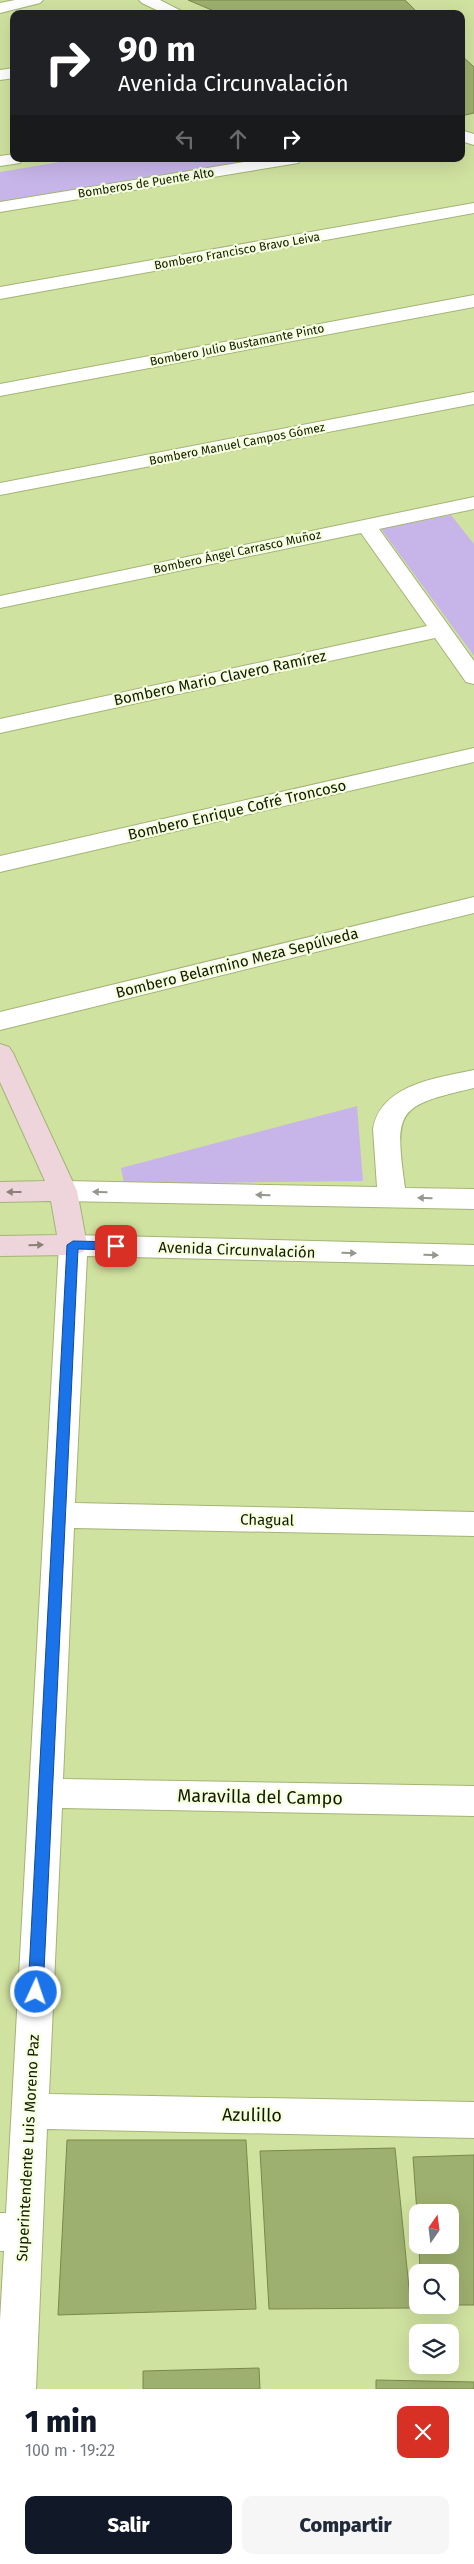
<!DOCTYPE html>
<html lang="es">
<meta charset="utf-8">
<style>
:root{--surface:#fff;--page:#f6f6f7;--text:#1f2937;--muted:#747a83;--accent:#111827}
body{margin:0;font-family:"Fira Sans",sans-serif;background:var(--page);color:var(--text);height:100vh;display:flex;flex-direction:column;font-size:19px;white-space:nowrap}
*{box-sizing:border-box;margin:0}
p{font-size:16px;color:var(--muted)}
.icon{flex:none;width:28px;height:28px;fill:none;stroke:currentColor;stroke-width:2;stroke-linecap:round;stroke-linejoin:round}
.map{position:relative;height:2389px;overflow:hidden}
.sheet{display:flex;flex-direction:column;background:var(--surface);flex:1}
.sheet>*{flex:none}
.top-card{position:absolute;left:10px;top:10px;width:455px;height:152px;border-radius:10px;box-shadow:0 5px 20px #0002;background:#202124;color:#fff;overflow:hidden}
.needle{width:32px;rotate:14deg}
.fabs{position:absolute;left:409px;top:2204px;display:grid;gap:10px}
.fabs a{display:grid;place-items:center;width:50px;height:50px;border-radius:10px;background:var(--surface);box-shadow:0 5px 20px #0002;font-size:25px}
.pin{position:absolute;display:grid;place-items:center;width:42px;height:42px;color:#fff;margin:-21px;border-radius:10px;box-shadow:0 2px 8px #0006}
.me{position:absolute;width:55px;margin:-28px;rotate:3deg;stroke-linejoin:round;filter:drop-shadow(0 0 4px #0008)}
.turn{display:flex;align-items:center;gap:18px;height:105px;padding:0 25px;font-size:22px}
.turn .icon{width:65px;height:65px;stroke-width:2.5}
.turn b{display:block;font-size:35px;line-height:42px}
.lanes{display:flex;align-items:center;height:48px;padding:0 25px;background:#0003;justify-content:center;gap:25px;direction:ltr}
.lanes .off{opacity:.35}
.round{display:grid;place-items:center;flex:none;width:52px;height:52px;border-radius:10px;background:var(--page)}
.head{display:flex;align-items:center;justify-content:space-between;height:85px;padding:0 25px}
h1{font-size:30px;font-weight:800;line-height:38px;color:var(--accent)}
.action{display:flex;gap:10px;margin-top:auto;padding:10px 25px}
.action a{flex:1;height:58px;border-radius:10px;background:var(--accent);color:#fff;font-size:20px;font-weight:800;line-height:58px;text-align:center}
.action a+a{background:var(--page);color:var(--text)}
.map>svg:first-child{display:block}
</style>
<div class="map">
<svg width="474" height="2389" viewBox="0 0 474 2389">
<rect width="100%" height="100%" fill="#d0e2a0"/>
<path fill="#c7b5e9" d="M 78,159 L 265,159 L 0,202 L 0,172 Z
M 451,515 L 474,544 L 474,656 L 381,529 Z
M 357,1106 L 363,1181 L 124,1184 L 121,1168 Z"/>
<path fill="#9eb06f" stroke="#79894a" d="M 188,0 L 405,0 L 419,14 L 221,14 Z
M 461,55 L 474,67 L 474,113 L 461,116 Z
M 67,2140 L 246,2140 L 256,2309 L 58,2315 Z
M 395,2148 L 411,2308 L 269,2309 L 260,2151 Z
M 474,2155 L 474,2305 L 450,2305 L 450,2272 L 420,2272 L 419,2245 L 450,2245 L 450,2212 L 418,2212 L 418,2227 L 413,2157 Z
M 259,2368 L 260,2389 L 143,2389 L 143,2371 Z
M 376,2380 L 474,2382 L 474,2389 L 376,2389 Z"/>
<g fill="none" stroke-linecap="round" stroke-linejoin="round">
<defs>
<path id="street" d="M 15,0 L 43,0 L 40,3 L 0,13 L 0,3 Z
M 139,0 L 160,0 L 187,14 L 165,14 L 142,3 Z
M 14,68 L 14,78 L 0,80 L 0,70 Z
M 461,130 L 474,134 L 474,145 L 461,141 Z
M 14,154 L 14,159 L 22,159 L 20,163 L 0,166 L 0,156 Z
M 262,159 L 301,159 L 298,163 L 292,164 L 0,212 L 0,202 Z
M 474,203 L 474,213 L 0,299 L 0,287 Z
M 474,295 L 474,307 L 0,396 L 0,384 Z
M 474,392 L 474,404 L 0,495 L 0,483 Z
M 474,497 L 474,509 L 379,529 L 474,661 L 474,684 L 466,682 L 435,638 L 0,733 L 0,719 L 427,626 L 361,533 L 0,608 L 0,596 Z
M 474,748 L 474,762 L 0,872 L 0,856 Z
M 474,897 L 474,913 L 0,1030 L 0,1012 Z
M 474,1070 L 474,1088 C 397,1106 394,1109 405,1188 L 474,1189 L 474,1209 L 63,1201 L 53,1198 L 49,1191 L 53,1184 L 63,1181 L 377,1187 L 373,1129 C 381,1084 437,1078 474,1070 Z
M 73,1235 L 474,1245 L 474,1265 L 87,1256 L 75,1503 L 474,1512 L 474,1536 L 74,1528 L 63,1779 L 474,1786 L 474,1816 L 62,1808 L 49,2094 L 474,2102 L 474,2138 L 47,2129 L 36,2389 L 0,2389 L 0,2320 L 4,2251 L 0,2251 L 0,2213 L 6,2213 L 59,1245 L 63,1238 Z"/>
<path id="secondary" d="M 0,1044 L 9,1047 L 13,1053 L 77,1191 L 87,1245 L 83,1252 L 73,1255 L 0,1256 L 0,1236 L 57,1235 L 51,1201 L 0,1202 L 0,1182 L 45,1181 L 0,1082 Z"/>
</defs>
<use href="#street" stroke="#a3b474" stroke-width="2"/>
<use href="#secondary" stroke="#a3b474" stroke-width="2"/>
<use href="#street" fill="#fff" fill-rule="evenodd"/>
<use href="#secondary" fill="#eed5dc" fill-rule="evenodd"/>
</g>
<defs><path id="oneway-solid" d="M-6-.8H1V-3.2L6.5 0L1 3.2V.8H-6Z" transform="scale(1.25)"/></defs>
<g fill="#8c8079">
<use href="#oneway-solid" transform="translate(14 1192) rotate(180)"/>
<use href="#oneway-solid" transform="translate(36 1245) rotate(-1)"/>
</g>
<g fill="#95988d">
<use href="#oneway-solid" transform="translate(100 1192) rotate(-179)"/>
<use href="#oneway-solid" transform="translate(263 1195) rotate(-179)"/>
<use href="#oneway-solid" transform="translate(425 1198) rotate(-179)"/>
<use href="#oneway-solid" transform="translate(349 1253) rotate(2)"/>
<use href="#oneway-solid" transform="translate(431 1255) rotate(1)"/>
</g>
<path fill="#1a73e8" stroke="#114b97" d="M 73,1241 L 116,1242 L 122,1246 L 116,1250 L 78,1249 L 43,1992 L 41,1996 L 36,1998 L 30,1996 L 28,1992 L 67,1245 Z"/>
<g text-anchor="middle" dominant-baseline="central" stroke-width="4.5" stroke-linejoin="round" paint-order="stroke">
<g font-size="12" fill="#141901" stroke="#f5ffde">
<text transform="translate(146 183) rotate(-9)">Bomberos de Puente Alto</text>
<text transform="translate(237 251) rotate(-10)">Bombero Francisco Bravo Leiva</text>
<text transform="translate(237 345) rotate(-11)">Bombero Julio Bustamante Pinto</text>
<text transform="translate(237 444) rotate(-11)">Bombero Manuel Campos Gómez</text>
<text transform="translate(237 552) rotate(-12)">Bombero Ángel Carrasco Muñoz</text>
</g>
<g font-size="15" fill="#141901" stroke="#f5ffde">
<text transform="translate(220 678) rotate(-12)">Bombero Mario Clavero Ramírez</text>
<text transform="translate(237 810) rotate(-13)">Bombero Enrique Cofré Troncoso</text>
<text transform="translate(237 963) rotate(-14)">Bombero Belarmino Meza Sepúlveda</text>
<text transform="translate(237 1250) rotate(2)">Avenida Circunvalación</text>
<text transform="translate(267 1520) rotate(1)">Chagual</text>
<text transform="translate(28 2148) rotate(-87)">Superintendente Luis Moreno Paz</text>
</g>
<g font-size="18" fill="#141901" stroke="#f5ffde">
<text transform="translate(260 1797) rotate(1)">Maravilla del Campo</text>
<text transform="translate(252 2115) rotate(1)">Azulillo</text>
</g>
</g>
</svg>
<div class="fabs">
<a><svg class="needle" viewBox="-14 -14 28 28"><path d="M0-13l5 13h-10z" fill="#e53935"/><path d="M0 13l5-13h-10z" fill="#747a83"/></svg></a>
<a><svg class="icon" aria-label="search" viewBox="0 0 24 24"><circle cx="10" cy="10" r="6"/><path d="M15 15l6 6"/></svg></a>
<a><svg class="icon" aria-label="layers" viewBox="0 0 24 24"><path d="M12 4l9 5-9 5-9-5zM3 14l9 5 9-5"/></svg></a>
</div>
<div class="pin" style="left:116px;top:1246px;background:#d93025"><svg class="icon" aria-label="arrive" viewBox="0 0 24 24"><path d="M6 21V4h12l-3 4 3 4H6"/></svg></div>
<svg class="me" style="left:36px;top:1992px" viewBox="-20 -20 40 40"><circle r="17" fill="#1a73e8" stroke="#fff" stroke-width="3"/><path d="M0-11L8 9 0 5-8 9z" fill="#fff"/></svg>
<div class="top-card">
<div class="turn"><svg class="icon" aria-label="right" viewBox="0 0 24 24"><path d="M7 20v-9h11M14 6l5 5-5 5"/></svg><div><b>90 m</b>Avenida Circunvalación</div></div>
<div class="lanes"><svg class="icon off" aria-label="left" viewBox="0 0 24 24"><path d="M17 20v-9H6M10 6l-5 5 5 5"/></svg><svg class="icon off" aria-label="ahead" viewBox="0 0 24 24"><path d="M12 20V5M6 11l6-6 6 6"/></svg><svg class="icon" aria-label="right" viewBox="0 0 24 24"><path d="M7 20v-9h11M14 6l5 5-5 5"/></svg></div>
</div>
</div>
<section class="sheet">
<div class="head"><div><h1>1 min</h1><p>100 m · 19:22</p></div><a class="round" style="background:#d93025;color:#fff"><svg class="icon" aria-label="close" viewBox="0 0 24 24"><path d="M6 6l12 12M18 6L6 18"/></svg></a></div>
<div class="action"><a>Salir</a><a>Compartir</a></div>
</section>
